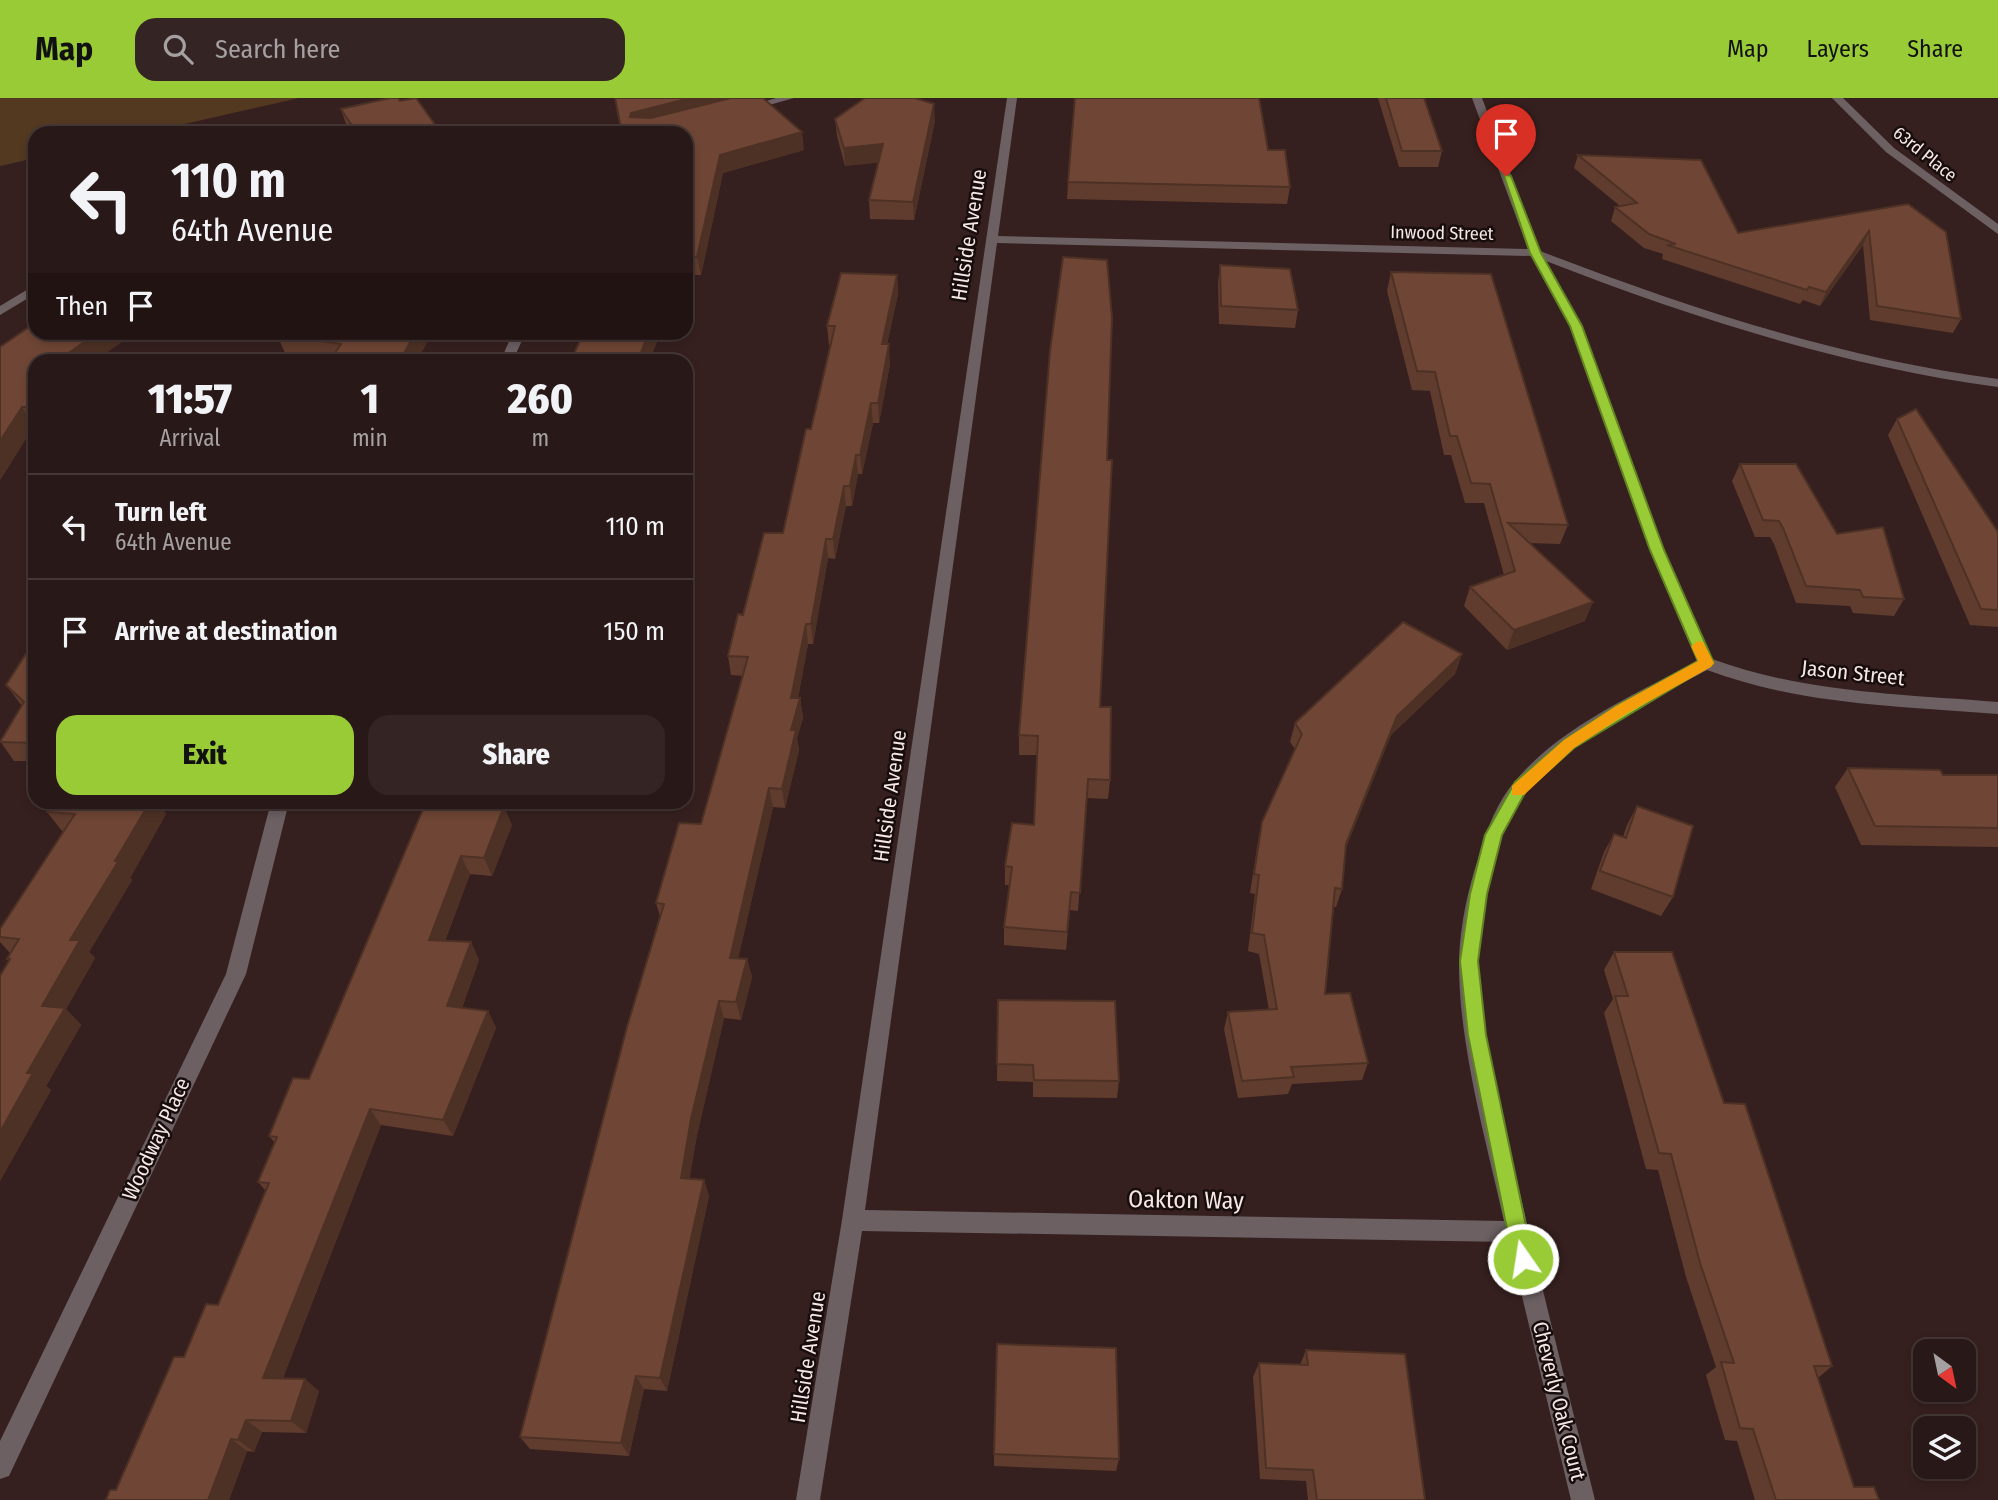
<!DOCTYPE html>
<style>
:root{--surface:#281817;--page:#342524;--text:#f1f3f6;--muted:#a5a0a1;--line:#443736;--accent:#99cb36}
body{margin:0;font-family:"Fira Sans Condensed",sans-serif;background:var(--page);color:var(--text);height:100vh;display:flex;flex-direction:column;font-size:26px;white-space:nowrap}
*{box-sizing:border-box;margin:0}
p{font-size:23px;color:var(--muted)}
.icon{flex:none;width:38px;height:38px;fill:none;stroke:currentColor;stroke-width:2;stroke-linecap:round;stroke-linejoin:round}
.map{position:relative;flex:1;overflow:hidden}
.side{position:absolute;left:28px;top:256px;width:665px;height:455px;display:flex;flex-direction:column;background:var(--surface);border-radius:21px;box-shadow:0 4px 10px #0003,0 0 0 2px var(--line)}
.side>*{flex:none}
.hud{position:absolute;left:28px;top:28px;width:665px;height:214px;border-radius:21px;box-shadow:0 4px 10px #0003,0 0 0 2px var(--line);background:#281817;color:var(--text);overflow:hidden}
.needle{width:46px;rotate:147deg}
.tools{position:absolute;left:1913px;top:1241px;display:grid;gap:14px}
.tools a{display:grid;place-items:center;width:63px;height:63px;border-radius:14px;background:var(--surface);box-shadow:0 4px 10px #0003,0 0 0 2px var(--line);font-size:35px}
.pin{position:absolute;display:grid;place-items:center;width:60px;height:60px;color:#fff;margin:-72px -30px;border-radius:50% 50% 50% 0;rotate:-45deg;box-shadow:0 0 7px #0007}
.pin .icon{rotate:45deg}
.me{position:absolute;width:77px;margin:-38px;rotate:347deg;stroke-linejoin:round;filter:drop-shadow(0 0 5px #0008)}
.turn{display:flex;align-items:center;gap:24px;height:147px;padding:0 28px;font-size:32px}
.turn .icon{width:91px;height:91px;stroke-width:2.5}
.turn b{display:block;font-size:49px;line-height:60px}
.then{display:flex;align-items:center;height:66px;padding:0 28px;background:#0003;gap:14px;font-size:26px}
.eta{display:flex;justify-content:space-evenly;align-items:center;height:119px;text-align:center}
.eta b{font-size:42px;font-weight:800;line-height:49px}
.action{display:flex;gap:14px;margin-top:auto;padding:14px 28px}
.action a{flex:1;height:80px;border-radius:21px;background:var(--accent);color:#111;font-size:28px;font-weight:800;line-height:80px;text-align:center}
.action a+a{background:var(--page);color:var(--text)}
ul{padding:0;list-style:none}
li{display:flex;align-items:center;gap:21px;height:105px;padding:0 28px;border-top:2px solid var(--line)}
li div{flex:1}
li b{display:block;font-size:26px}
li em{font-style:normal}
header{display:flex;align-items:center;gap:42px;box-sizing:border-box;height:98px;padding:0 35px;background:var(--accent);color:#111}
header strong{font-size:33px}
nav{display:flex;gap:38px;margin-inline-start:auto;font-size:24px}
.search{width:490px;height:63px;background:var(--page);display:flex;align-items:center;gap:18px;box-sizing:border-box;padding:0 24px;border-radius:21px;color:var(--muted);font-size:26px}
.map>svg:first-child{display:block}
</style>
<header>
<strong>Map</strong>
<div class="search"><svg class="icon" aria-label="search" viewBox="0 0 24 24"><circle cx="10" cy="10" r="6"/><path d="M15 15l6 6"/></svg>Search here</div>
<nav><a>Map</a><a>Layers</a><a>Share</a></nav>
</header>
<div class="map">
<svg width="1998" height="1402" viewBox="0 0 1998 1402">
<rect width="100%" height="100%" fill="#36201f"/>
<path fill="#523920" d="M 0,0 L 299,0 L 145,35 L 35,35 L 35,60 L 0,68 Z"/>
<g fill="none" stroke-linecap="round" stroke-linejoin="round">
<path fill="#6c6063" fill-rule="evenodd" d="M 776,0 L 794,0 L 748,13 L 743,10 Z
M 1007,0 L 1017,0 L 998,138 L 1528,151 L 1472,0 L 1482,0 L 1540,153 C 1688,210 1840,260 1998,281 L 1998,289 C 1843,268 1692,220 1546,163 L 1582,228 L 1664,452 L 1712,561 C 1805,595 1901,596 1998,604 L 1998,616 C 1899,608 1801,607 1707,572 C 1646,606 1573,636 1527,692 C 1495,731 1479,813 1479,863 C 1478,927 1496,990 1510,1051 C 1536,1169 1566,1285 1595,1402 L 1571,1402 L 1509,1144 L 862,1133 L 820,1402 L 796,1402 L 842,1122 ZM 997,145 L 1531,158 L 1570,228 L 1650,452 L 1697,563 C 1635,597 1563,627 1516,682 C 1497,703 1487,731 1479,758 C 1468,791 1460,827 1459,862 C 1458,944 1486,1042 1504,1123 L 865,1112 Z
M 1832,0 L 1843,0 L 1894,50 L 1998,126 L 1998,136 L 1886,54 Z
M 35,187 L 35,196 L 0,217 L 0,208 Z
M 513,234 L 526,234 L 513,262 L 501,262 Z
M 271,704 L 289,704 L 246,876 L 9,1378 L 0,1381 L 0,1343 L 226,876 Z"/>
</g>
<path fill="#5f3c2e" d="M 1378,0 L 1424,0 L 1442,53 L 1438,69 L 1399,69 Z
M 400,3 L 441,35 L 351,35 L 347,29 L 341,11 Z
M 835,21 L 935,23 L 914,122 L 870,121 L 869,102 L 879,64 L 845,68 L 837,38 Z
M 686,35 L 804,52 L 723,75 L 701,177 L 686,177 Z
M 1268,52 L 1290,89 L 1287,106 L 1067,101 L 1068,84 Z
M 1578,57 L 1738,135 L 1908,106 L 1961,221 L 1953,235 L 1870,222 L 1863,147 L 1820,208 L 1803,202 L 1800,206 L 1662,161 L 1663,156 L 1644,150 L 1611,123 L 1615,109 L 1620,108 L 1574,70 Z
M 1220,167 L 1298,212 L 1295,230 L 1219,226 L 1218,185 Z
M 1391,174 L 1568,427 L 1560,446 L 1529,445 L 1585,523 L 1507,552 L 1464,508 L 1470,489 L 1504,477 L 1484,405 L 1465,405 L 1451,357 L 1444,357 L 1430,293 L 1412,292 L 1387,193 Z
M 897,177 L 898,196 L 887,246 L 890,266 L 879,325 L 873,325 L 862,376 L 858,376 L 852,408 L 846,408 L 835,461 L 828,460 L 813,546 L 808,546 L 798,600 L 800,600 L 803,620 L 797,640 L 799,652 L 785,710 L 773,709 L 738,861 L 747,861 L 752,879 L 741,922 L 724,920 L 697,1037 L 689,1081 L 704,1082 L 709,1098 L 667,1293 L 644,1291 L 629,1358 L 530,1351 L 520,1339 L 660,818 L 656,805 L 701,726 L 743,578 L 731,577 L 728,558 L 743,517 L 783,435 L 811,331 L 831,247 L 829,247 L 827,228 Z
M 35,234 L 117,234 L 122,244 L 35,262 L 35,328 L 34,328 L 0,382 Z
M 433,234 L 417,262 L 330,262 L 285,255 L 277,237 Z
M 1897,321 L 1998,434 L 1998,529 L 1970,527 L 1888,337 Z
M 1107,362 L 1100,609 L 1110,682 L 1108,701 L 1086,700 L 1078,813 L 1070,812 L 1066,852 L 1004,847 L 1004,829 L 1009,787 L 1005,787 L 1005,768 L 1034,727 L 1037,657 L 1019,657 L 1019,637 Z
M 1740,366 L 1837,436 L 1904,501 L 1894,518 L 1853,515 L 1850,508 L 1796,505 L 1774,446 L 1770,439 L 1755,439 L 1732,383 Z
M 35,551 L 35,663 L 14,663 L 0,643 L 22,608 L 6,587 Z
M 1462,556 L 1455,576 L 1391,637 L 1345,752 L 1342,791 L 1336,809 L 1334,809 L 1325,896 L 1368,965 L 1362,982 L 1292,986 L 1288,996 L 1238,1000 L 1224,931 L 1228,914 L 1269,912 L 1259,856 L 1248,853 L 1255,796 L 1250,795 L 1258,743 L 1262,724 L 1295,651 L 1290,644 L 1295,625 Z
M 1848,670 L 1943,677 L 1998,677 L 1998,749 L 1861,747 L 1835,689 Z
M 54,704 L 164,704 L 161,709 L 166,716 L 130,780 L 132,782 L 89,854 L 95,860 L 66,911 L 81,927 L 46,988 L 51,992 L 0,1083 L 0,878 L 9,863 L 7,861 L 10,855 L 0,844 L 0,831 L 64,733 L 62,733 L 47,714 Z
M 426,704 L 512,727 L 492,778 L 470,776 L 445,843 L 471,844 L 479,862 L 462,910 L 488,913 L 496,930 L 453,1038 L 381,1027 L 283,1280 L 319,1293 L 306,1335 L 262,1334 L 254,1354 L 247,1353 L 229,1402 L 106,1402 L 116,1392 L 184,1259 L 218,1207 L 266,1093 L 258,1084 L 275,1045 L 269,1038 L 309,981 Z
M 1637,708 L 1673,799 L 1661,818 L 1591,791 L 1604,754 L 1614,736 L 1623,739 L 1627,727 Z
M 1614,854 L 1724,1005 L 1832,1268 L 1818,1280 L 1854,1389 L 1879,1402 L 1755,1402 L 1737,1343 L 1725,1342 L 1706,1277 L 1716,1269 L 1686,1179 L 1658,1072 L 1646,1071 L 1604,915 L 1613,901 L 1604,872 Z
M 998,902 L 1119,983 L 1117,1000 L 1033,999 L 1033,984 L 997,983 Z
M 1306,1252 L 1425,1402 L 1308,1402 L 1306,1383 L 1260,1381 L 1253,1279 L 1259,1265 L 1300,1267 Z
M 994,1356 L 1119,1361 L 1116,1373 L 994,1368 Z"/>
<path fill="#4e3125" d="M 690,0 L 749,0 L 634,32 L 630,19 L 631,15 Z
M 934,6 L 935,23 L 914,122 L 913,104 Z
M 802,34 L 804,52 L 723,75 L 701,177 L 697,159 L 720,57 Z
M 883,46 L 885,64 L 845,68 L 844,50 Z
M 1869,133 L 1863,147 L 1820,208 L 1826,194 Z
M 897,177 L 898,196 L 883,265 L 882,246 Z
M 98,234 L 117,234 L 122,244 L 96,262 L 59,262 Z
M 416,234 L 433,234 L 417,262 L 400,262 Z
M 649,234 L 661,234 L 650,262 L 638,262 Z
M 889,246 L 890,266 L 879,325 L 878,305 Z
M 871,305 L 873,325 L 862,376 L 860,357 Z
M 22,309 L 34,328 L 0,382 L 0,343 Z
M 856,357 L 858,376 L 852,408 L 850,388 Z
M 844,388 L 846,408 L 835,461 L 833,441 Z
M 826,441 L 828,460 L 813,546 L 811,526 Z
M 1593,504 L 1585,523 L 1507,552 L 1514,532 Z
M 806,526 L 808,546 L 794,619 L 791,600 Z
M 1462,556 L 1455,576 L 1391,637 L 1340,765 L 1346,746 L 1397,618 Z
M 800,600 L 803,620 L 797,640 L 799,652 L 785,710 L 782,691 L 791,632 Z
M 769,690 L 773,709 L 734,878 L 730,860 Z
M 149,704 L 164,704 L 161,709 L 166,716 L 130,780 L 132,782 L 89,854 L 95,860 L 66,911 L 81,927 L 46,988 L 51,992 L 0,1083 L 0,1034 L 27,975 L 42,908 L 70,842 Z
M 504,708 L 512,727 L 492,778 L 484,760 Z
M 461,758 L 470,776 L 438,860 L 429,842 Z
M 471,844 L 479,862 L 456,926 L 447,908 Z
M 747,861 L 752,879 L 741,922 L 736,904 Z
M 719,903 L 724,920 L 697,1037 L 687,1096 L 681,1080 L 691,1021 Z
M 488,913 L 496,930 L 453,1038 L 443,1022 Z
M 370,1011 L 381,1027 L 278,1292 L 263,1280 Z
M 704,1082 L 709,1098 L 667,1293 L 660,1280 Z
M 636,1278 L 644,1291 L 629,1358 L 621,1345 Z
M 305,1281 L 319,1293 L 306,1335 L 291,1323 Z
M 246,1322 L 262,1334 L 254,1354 L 238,1342 Z
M 231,1341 L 247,1353 L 229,1402 L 208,1402 Z"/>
<path fill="#6f4635" stroke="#4e3125" stroke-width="2" d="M 390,0 L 398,0 L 400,3 L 416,0 L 441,35 L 357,35 L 341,11 Z
M 615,0 L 690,0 L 631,15 L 630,19 L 651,20 L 731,0 L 763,0 L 802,34 L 720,57 L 697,159 L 686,159 L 686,35 L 622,35 Z
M 865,0 L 915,0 L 934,6 L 913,104 L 869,102 L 883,46 L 844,50 L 835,21 Z
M 1075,0 L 1259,0 L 1268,52 L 1285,52 L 1290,89 L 1068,84 Z
M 1386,0 L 1424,0 L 1442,53 L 1402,53 Z
M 1578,57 L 1701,62 L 1738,135 L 1908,106 L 1946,134 L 1961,221 L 1877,208 L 1869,133 L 1826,194 L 1809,189 L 1807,192 L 1667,147 L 1676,146 L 1649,136 L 1615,109 L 1637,105 Z
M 1063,159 L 1107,162 L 1112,220 L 1107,362 L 1112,362 L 1100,609 L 1111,609 L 1110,682 L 1088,681 L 1080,795 L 1071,794 L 1067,834 L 1004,829 L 1012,769 L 1005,768 L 1012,725 L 1034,727 L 1038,638 L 1019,637 L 1050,253 Z
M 1220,167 L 1290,171 L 1298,212 L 1221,208 Z
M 1391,174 L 1491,176 L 1568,427 L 1508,425 L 1593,504 L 1514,532 L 1470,489 L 1515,473 L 1490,386 L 1471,385 L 1457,338 L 1450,338 L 1435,274 L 1417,273 Z
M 841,175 L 897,177 L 882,246 L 889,246 L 878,305 L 871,305 L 860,357 L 856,357 L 850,388 L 844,388 L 833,441 L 826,441 L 811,526 L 806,526 L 791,600 L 800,600 L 791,632 L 796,632 L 782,691 L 769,690 L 730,860 L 747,861 L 736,904 L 719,903 L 691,1021 L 681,1080 L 704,1082 L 660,1280 L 636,1278 L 621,1345 L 520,1339 L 627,929 L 664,806 L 656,805 L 679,725 L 701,726 L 748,559 L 728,558 L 738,516 L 743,517 L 764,435 L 783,435 L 806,331 L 811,331 L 835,228 L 827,228 Z
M 35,225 L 35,234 L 98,234 L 59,262 L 60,262 L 35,262 L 35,309 L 22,309 L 0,343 L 0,249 Z
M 279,234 L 416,234 L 400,262 L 330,262 L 341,246 L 277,237 Z
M 584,234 L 649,234 L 638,262 L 571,262 Z
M 1916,311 L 1998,434 L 1998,512 L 1981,511 L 1897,321 Z
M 1740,366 L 1796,366 L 1837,436 L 1883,429 L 1904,501 L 1863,499 L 1860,492 L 1806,488 L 1783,430 L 1779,423 L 1763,422 Z
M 1403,524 L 1462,556 L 1397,618 L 1346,746 L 1342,791 L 1335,790 L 1325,896 L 1350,895 L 1368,965 L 1291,969 L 1294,979 L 1242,983 L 1228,914 L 1277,911 L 1264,837 L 1252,835 L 1259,777 L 1254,776 L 1262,724 L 1302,636 L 1295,625 Z
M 29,551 L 35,551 L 35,645 L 0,644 L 24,604 L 6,587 Z
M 1848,670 L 1940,672 L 1943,677 L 1998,677 L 1998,730 L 1875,728 Z
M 54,704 L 150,704 L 115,763 L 118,764 L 70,842 L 80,842 L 42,908 L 65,910 L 27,975 L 33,975 L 0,1034 L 0,878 L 10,861 L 7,861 L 19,841 L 0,839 L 0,831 L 75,716 L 47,714 Z
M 426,704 L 504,708 L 484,760 L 461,758 L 429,842 L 471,844 L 447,908 L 488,913 L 443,1022 L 370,1011 L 263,1280 L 305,1281 L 291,1323 L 246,1322 L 238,1342 L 231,1341 L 208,1402 L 106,1402 L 110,1392 L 116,1392 L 174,1259 L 184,1259 L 206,1206 L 218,1207 L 269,1085 L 258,1084 L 277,1039 L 269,1038 L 293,980 L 309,981 Z
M 1637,708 L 1693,728 L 1673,799 L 1600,773 L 1614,736 L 1626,740 Z
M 1614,854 L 1672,854 L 1724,1005 L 1745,1006 L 1832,1268 L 1814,1268 L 1854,1389 L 1874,1389 L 1879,1402 L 1776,1402 L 1753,1331 L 1740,1330 L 1721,1264 L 1734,1265 L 1700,1165 L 1671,1056 L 1659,1055 L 1615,898 L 1628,898 Z
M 998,902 L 1115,903 L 1119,983 L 1034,982 L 1033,967 L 997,966 Z
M 997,1246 L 1116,1250 L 1119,1361 L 994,1356 Z
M 1306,1252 L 1405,1256 L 1425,1402 L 1317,1402 L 1313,1372 L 1266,1370 L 1259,1265 L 1308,1267 Z"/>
<path fill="#99cb36" stroke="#638423" stroke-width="2" d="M 1503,75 L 1511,78 L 1541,155 L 1582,228 L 1664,452 L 1714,565 L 1574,650 L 1526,693 L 1502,737 L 1487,796 L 1478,863 L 1486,937 L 1533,1161 L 1531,1168 L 1523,1171 L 1516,1168 L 1513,1161 L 1468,937 L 1460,863 L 1470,796 L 1485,737 L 1515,684 L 1564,642 L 1616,608 L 1698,563 L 1650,452 L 1570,228 L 1530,155 Z"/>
<path fill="#f59e0b" d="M 1698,543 L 1703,544 L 1714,565 L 1711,569 L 1626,616 L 1574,650 L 1524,697 L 1512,697 L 1512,688 L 1564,642 L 1616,608 L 1698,563 L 1691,548 Z"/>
<g text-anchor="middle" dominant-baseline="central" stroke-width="5" stroke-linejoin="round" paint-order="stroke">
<g font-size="18" fill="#f6e7e5" stroke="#170d0c">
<text transform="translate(1925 56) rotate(39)">63rd Place</text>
<text transform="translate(1442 135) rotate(1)">Inwood Street</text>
</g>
<g font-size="21" fill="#f6e7e5" stroke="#170d0c">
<text transform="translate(969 137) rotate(-81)">Hillside Avenue</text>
<text transform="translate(1853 575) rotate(6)">Jason Street</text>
<text transform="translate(890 698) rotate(-82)">Hillside Avenue</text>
<text transform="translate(156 1041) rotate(-65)">Woodway Place</text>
<text transform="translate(808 1259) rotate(-81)">Hillside Avenue</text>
<text transform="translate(1559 1303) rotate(76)">Cheverly Oak Court</text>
</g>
<g font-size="24" fill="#f6e7e5" stroke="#170d0c">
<text transform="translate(1186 1102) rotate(1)">Oakton Way</text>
</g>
</g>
</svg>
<div class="tools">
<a><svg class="needle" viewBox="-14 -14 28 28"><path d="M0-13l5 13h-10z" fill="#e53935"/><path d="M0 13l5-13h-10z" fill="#a5a0a1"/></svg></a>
<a><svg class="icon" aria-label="layers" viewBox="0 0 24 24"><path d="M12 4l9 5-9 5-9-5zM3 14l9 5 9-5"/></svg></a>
</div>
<div class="pin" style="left:1506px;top:78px;background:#d93025"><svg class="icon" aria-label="arrive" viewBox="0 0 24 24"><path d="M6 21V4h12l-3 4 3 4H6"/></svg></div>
<svg class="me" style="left:1523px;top:1161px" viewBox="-20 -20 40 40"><circle r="17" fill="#99cb36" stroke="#fff" stroke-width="3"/><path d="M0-11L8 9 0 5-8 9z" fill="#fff"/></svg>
<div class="hud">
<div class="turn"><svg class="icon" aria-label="left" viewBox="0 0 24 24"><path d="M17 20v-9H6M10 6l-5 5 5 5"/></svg><div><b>110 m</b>64th Avenue</div></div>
<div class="then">Then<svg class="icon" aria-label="arrive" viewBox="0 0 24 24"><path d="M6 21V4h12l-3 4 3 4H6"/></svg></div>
</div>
<section class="side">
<div class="eta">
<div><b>11:57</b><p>Arrival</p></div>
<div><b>1</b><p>min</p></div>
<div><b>260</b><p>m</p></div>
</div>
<ul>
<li><svg class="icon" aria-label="left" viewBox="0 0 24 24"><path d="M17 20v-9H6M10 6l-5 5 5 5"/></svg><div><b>Turn left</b><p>64th Avenue</p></div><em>110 m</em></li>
<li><svg class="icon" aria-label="arrive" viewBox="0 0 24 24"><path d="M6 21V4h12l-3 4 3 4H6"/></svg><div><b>Arrive at destination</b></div><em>150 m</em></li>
</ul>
<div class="action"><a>Exit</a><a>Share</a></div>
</section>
</div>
